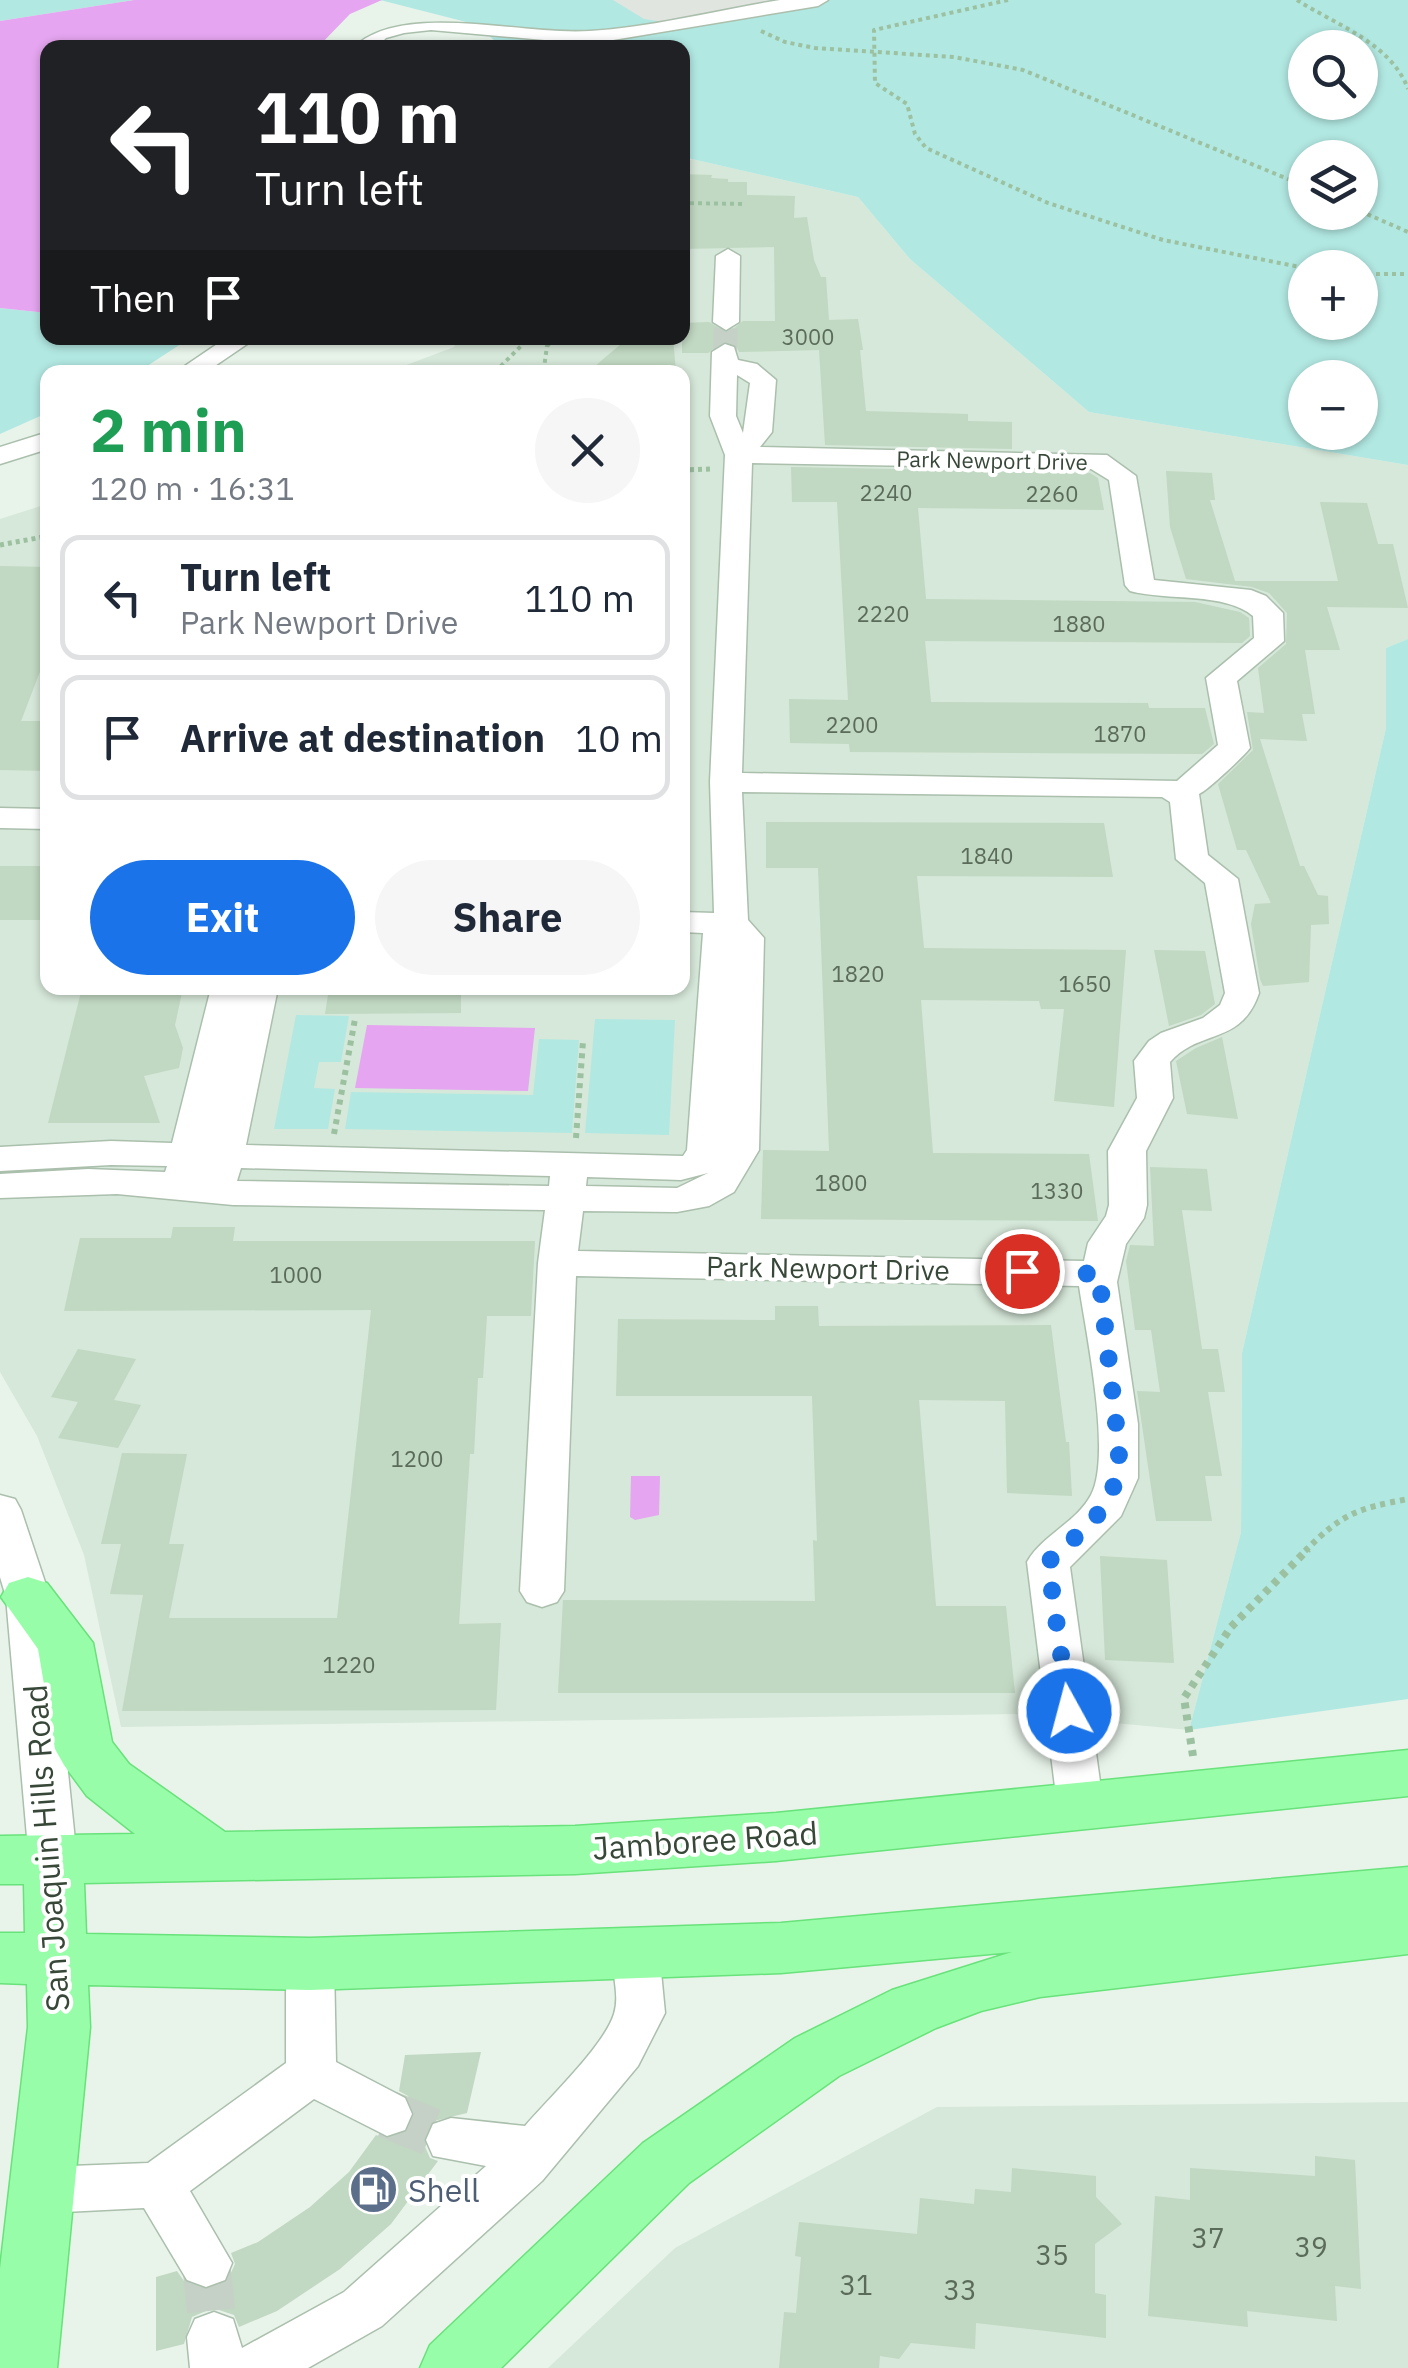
<!DOCTYPE html>
<meta charset="utf-8">
<style>
:root{--surface:#fff;--page:#f6f6f7;--text:#1f2937;--muted:#747a83;--line:#e0e1e3;--accent:#1a73e8}
body{margin:0;font-family:"IBM Plex Sans",sans-serif;background:var(--page);color:var(--text);height:100vh;display:flex;flex-direction:column;font-size:38px;white-space:nowrap}
*{box-sizing:border-box;margin:0}
p{font-size:32px;color:var(--muted)}
.icon{flex:none;width:55px;height:55px;fill:none;stroke:currentColor;stroke-width:2;stroke-linecap:round;stroke-linejoin:round}
.map{position:relative;flex:1;overflow:hidden}
.drawer{position:absolute;left:40px;top:365px;width:650px;height:630px;display:flex;flex-direction:column;background:var(--surface);border-radius:20px;box-shadow:0 2px 8px #0004}
.drawer>*{flex:none}
.top-card{position:absolute;left:40px;top:40px;width:650px;height:305px;border-radius:20px;box-shadow:0 2px 8px #0004;background:#202124;color:#fff;overflow:hidden}
.tools{position:absolute;left:1288px;top:30px;display:grid;gap:20px}
.tools a{display:grid;place-items:center;width:90px;height:90px;border-radius:50%;background:var(--surface);box-shadow:0 2px 8px #0004;font-size:50px}
.pin{position:absolute;display:grid;place-items:center;width:85px;height:85px;color:#fff;margin:-42px;border:5px solid #fff;border-radius:50%;box-shadow:0 2px 10px #0007}
.me{position:absolute;width:110px;margin:-55px;rotate:353deg;stroke-linejoin:round;filter:drop-shadow(0 0 8px #0008)}
.turn{display:flex;align-items:center;gap:35px;height:210px;padding:0 50px;font-size:45px}
.turn .icon{width:130px;height:130px;stroke-width:2.5}
.turn b{display:block;font-size:70px;line-height:85px}
.then{display:flex;align-items:center;height:95px;padding:0 50px;background:#0003;gap:20px;font-size:38px}
.round{display:grid;place-items:center;flex:none;width:105px;height:105px;border-radius:52px;background:var(--page)}
.headline{display:flex;align-items:center;justify-content:space-between;height:170px;padding:0 50px}
h1{font-size:60px;font-weight:700;line-height:75px;color:#1e9e55}
.cta{display:flex;gap:20px;margin-top:auto;padding:20px 50px}
.cta a{flex:1;height:115px;border-radius:60px;background:var(--accent);color:#fff;font-size:40px;font-weight:700;line-height:115px;text-align:center}
.cta a+a{background:var(--page);color:var(--text)}
ul{padding:0;list-style:none}
li{display:flex;align-items:center;gap:30px;height:125px;margin:0 20px 15px;padding:0 30px;border:5px solid var(--line);border-radius:20px}
li div{flex:1}
li b{display:block;font-size:38px}
li em{font-style:normal}
.map>svg:first-child{display:block}
</style>
<div class="map">
<svg width="1408" height="2368" viewBox="0 0 1408 2368">
<rect width="100%" height="100%" fill="#e8f4ea"/>
<path fill="#d6e8d9" d="M 692,159 L 858,197 L 910,259 L 1089,412 L 1408,465 L 1408,639 L 1386,648 L 1386,728 L 1242,1353 L 1241,1532 L 1189,1730 L 1018,1714 L 121,1727 L 84,1555 L 37,1436 L 0,1372 L 0,519 L 47,504 L 48,988 L 682,988 L 682,372 L 388,372 L 454,347 L 458,338 L 682,338 L 683,163 Z
M 1408,2102 L 1408,2368 L 548,2368 L 675,2248 L 937,2107 Z"/>
<path fill="#b2e8e2" fill-rule="evenodd" d="M 0,0 L 134,0 L 0,21 Z
M 380,0 L 1408,0 L 1408,465 L 1089,412 L 910,259 L 858,197 L 683,157 L 682,48 L 501,47 L 478,25 ZM 1305,48 L 1360,48 L 1360,102 L 1305,102 ZM 1305,158 L 1360,158 L 1360,212 L 1305,212 ZM 1305,268 L 1360,268 L 1360,322 L 1305,322 ZM 1305,378 L 1360,378 L 1360,432 L 1305,432 Z
M 0,308 L 47,313 L 48,338 L 190,338 L 138,372 L 48,372 L 47,413 L 0,434 Z
M 1408,639 L 1408,1699 L 1189,1730 L 1241,1532 L 1242,1353 L 1386,728 L 1386,648 Z
M 296,1015 L 349,1016 L 341,1062 L 319,1062 L 314,1088 L 335,1089 L 328,1129 L 274,1129 Z
M 595,1019 L 675,1020 L 669,1135 L 585,1133 Z
M 539,1039 L 579,1040 L 572,1133 L 345,1129 L 351,1092 L 533,1095 Z"/>
<path fill="#e0e5e0" d="M 613,0 L 785,0 L 664,22 L 644,19 Z"/>
<path fill="#e5a5f0" d="M 134,0 L 382,0 L 350,14 L 318,47 L 48,48 L 47,313 L 0,308 L 0,21 Z
M 367,1025 L 535,1028 L 528,1091 L 355,1088 Z
M 631,1476 L 660,1476 L 659,1515 L 635,1520 L 630,1517 Z"/>
<path fill="#c1d8c2" d="M 682,174 L 712,175 L 711,178 L 728,179 L 728,182 L 747,182 L 747,195 L 795,196 L 794,218 L 807,217 L 814,260 L 821,277 L 826,277 L 829,320 L 858,319 L 863,350 L 860,350 L 866,411 L 968,414 L 968,421 L 1012,422 L 1012,449 L 825,445 L 819,350 L 739,352 L 735,343 L 726,340 L 708,353 L 682,353 L 682,323 L 709,322 L 728,333 L 743,321 L 775,321 L 774,247 L 682,249 Z
M 628,338 L 673,338 L 676,372 L 588,372 Z
M 791,467 L 1090,473 L 1098,478 L 1104,510 L 918,508 L 926,599 L 1195,602 L 1240,612 L 1249,618 L 1250,636 L 1242,643 L 925,641 L 931,702 L 1148,703 L 1149,708 L 1205,708 L 1214,744 L 1202,754 L 850,752 L 849,744 L 790,743 L 789,699 L 848,700 L 837,502 L 792,502 Z
M 1166,471 L 1212,473 L 1215,500 L 1210,500 L 1235,581 L 1338,581 L 1320,502 L 1367,503 L 1378,544 L 1393,544 L 1408,608 L 1327,607 L 1340,650 L 1305,650 L 1315,714 L 1302,714 L 1307,741 L 1260,739 L 1300,866 L 1304,866 L 1318,895 L 1328,896 L 1329,924 L 1311,925 L 1309,982 L 1263,986 L 1260,979 L 1251,924 L 1255,904 L 1271,903 L 1246,850 L 1237,850 L 1218,784 L 1253,750 L 1247,712 L 1264,713 L 1258,668 L 1286,644 L 1287,613 L 1269,593 L 1252,587 L 1186,579 L 1170,527 Z
M 0,566 L 48,567 L 48,651 L 21,721 L 48,721 L 48,771 L 0,770 Z
M 766,822 L 1104,823 L 1113,877 L 917,876 L 924,948 L 1126,950 L 1114,1107 L 1054,1101 L 1064,1009 L 1041,1009 L 1039,1001 L 921,1000 L 933,1153 L 1089,1154 L 1098,1221 L 761,1219 L 763,1150 L 829,1151 L 818,868 L 766,868 Z
M 0,866 L 48,866 L 48,920 L 0,920 Z
M 1154,950 L 1205,951 L 1215,1004 L 1201,1015 L 1169,1026 Z
M 82,988 L 183,988 L 175,1025 L 183,1048 L 179,1068 L 144,1076 L 160,1123 L 48,1123 Z
M 329,988 L 461,988 L 461,1013 L 325,1014 Z
M 1222,1037 L 1238,1119 L 1187,1114 L 1176,1061 L 1196,1048 Z
M 1150,1167 L 1207,1169 L 1212,1211 L 1182,1210 L 1202,1349 L 1218,1349 L 1225,1392 L 1208,1392 L 1222,1476 L 1205,1476 L 1212,1521 L 1156,1521 L 1137,1391 L 1160,1392 L 1151,1330 L 1135,1330 L 1126,1261 L 1130,1245 L 1154,1246 Z
M 173,1227 L 235,1227 L 233,1241 L 535,1241 L 531,1316 L 487,1316 L 483,1378 L 478,1378 L 474,1454 L 470,1454 L 459,1624 L 501,1623 L 496,1710 L 122,1711 L 143,1595 L 110,1594 L 121,1544 L 101,1544 L 122,1453 L 187,1454 L 169,1544 L 184,1544 L 169,1618 L 337,1618 L 371,1310 L 64,1311 L 80,1238 L 171,1238 Z
M 775,1306 L 818,1306 L 819,1326 L 1051,1325 L 1066,1442 L 1069,1442 L 1072,1496 L 1007,1493 L 1005,1401 L 919,1400 L 936,1606 L 1006,1606 L 1015,1693 L 558,1693 L 563,1600 L 815,1601 L 813,1540 L 817,1541 L 812,1396 L 616,1396 L 618,1319 L 775,1320 Z
M 78,1349 L 136,1359 L 114,1400 L 141,1405 L 118,1448 L 58,1438 L 78,1402 L 51,1397 Z
M 1100,1556 L 1167,1560 L 1174,1663 L 1105,1660 Z
M 481,2052 L 467,2113 L 430,2122 L 423,2142 L 430,2158 L 438,2161 L 391,2224 L 340,2269 L 277,2311 L 239,2327 L 234,2315 L 213,2308 L 192,2317 L 184,2344 L 156,2351 L 156,2277 L 177,2271 L 186,2284 L 205,2291 L 226,2284 L 235,2264 L 231,2253 L 258,2242 L 310,2207 L 349,2172 L 376,2135 L 388,2140 L 408,2132 L 415,2112 L 408,2096 L 399,2091 L 405,2055 Z
M 1315,2156 L 1355,2160 L 1361,2289 L 1335,2286 L 1337,2321 L 1247,2311 L 1248,2327 L 1148,2316 L 1155,2196 L 1190,2200 L 1190,2168 L 1315,2176 Z
M 1012,2168 L 1096,2176 L 1096,2197 L 1122,2224 L 1095,2244 L 1095,2293 L 1106,2295 L 1106,2338 L 976,2323 L 975,2349 L 911,2343 L 899,2359 L 880,2356 L 879,2368 L 779,2368 L 784,2312 L 796,2313 L 801,2257 L 795,2256 L 799,2222 L 917,2234 L 920,2198 L 974,2204 L 975,2189 L 1011,2192 Z"/>
<g fill="none" stroke-linecap="round" stroke-linejoin="round">
<path stroke="#c5d1c6" stroke-width="24" stroke-dasharray="24 11" stroke-linecap="butt" d="M 725,352 L 726,322"/>
<path stroke="#c5d1c6" stroke-width="48" stroke-dasharray="48 24" stroke-linecap="butt" d="M 387,2114 L 451,2140
M 206,2263 L 214,2337"/>
<defs>
<path id="minor" d="M 780,0 L 828,0 L 818,6 L 589,44 L 431,30 L 404,33 L 386,38 L 376,48 L 353,48 C 402,0 522,36 590,31 C 653,27 718,10 780,0 Z
M 728,249 L 740,256 L 739,322 L 726,330 L 713,322 L 716,256 Z
M 226,338 L 256,338 L 206,372 L 176,372 Z
M 725,344 L 734,347 L 738,360 L 757,364 L 776,380 L 772,432 L 760,447 L 1107,455 L 1136,476 L 1154,580 L 1251,590 L 1266,596 L 1283,613 L 1284,641 L 1237,681 L 1250,748 C 1243,757 1208,790 1199,794 L 1208,855 L 1238,879 L 1259,993 C 1241,1046 1200,1028 1170,1062 L 1173,1098 L 1146,1151 L 1147,1205 L 1144,1218 L 1126,1244 L 1117,1282 L 1138,1424 L 1138,1478 L 1121,1516 L 1070,1567 L 1103,1803 L 1096,1816 L 1080,1821 L 1064,1816 L 1057,1803 L 1027,1562 C 1042,1535 1076,1523 1091,1495 C 1112,1456 1086,1333 1079,1286 L 576,1276 L 564,1591 L 557,1602 L 542,1607 L 527,1602 L 520,1591 L 538,1263 L 545,1210 L 233,1205 L 117,1194 L 0,1198 L 0,1174 L 88,1169 L 165,1172 L 167,1166 L 111,1165 L 0,1171 L 0,1147 L 111,1141 L 172,1143 L 211,988 L 278,988 L 246,1145 L 683,1156 L 687,1150 L 703,933 L 682,932 L 682,912 L 714,913 L 710,782 L 725,455 L 710,416 L 712,352 ZM 737,375 L 750,383 L 743,433 L 736,416 ZM 752,463 L 1091,469 L 1109,480 L 1125,585 L 1130,591 C 1167,601 1225,592 1253,616 L 1254,638 L 1206,678 L 1218,745 L 1177,781 L 742,773 ZM 742,792 L 1162,797 L 1170,802 L 1176,859 L 1205,883 L 1225,993 L 1220,1005 L 1203,1018 L 1161,1033 L 1149,1041 L 1134,1061 L 1137,1098 L 1108,1151 L 1109,1205 L 1106,1216 L 1088,1243 L 1084,1261 L 578,1251 L 583,1211 L 677,1212 L 709,1206 L 734,1192 L 759,1150 L 764,938 L 748,920 ZM 241,1168 L 550,1176 L 549,1186 L 237,1181 ZM 708,1173 L 677,1188 L 586,1186 L 587,1177 L 681,1180 Z
M 48,432 L 48,449 L 0,464 L 0,447 Z
M 0,808 L 48,809 L 48,829 L 0,828 Z
M 0,1495 L 15,1499 L 21,1510 L 50,1597 L 77,1860 L 70,1873 L 53,1879 L 36,1873 L 29,1860 L 6,1597 L 0,1577 Z
M 635,1931 L 652,1937 L 659,1951 L 665,2013 L 638,2066 L 542,2181 L 382,2326 L 308,2368 L 190,2368 L 187,2337 L 195,2319 L 214,2312 L 233,2319 L 242,2348 L 344,2292 L 486,2166 L 433,2156 L 426,2140 L 433,2124 L 451,2118 L 525,2126 C 548,2099 604,2046 614,2014 C 622,1989 605,1963 618,1937 Z
M 310,1944 L 327,1950 L 334,1964 L 336,2062 L 405,2098 L 412,2114 L 405,2130 L 387,2136 L 314,2099 L 190,2191 L 232,2263 L 225,2280 L 206,2287 L 187,2280 L 144,2208 L 45,2213 L 27,2206 L 19,2190 L 27,2174 L 45,2167 L 148,2163 L 286,2063 L 286,1964 L 293,1950 Z"/>
<path id="major" d="M 28,1577 L 47,1583 L 93,1643 L 112,1742 L 129,1764 L 225,1832 L 575,1826 L 776,1813 L 1408,1750 L 1408,1796 L 776,1861 L 575,1874 L 84,1883 L 86,1934 L 310,1938 L 781,1923 L 1408,1867 L 1408,1954 L 1040,1997 L 981,2011 L 936,2028 L 839,2076 L 689,2183 L 501,2368 L 420,2368 L 430,2345 L 643,2143 L 795,2038 L 892,1990 L 1012,1952 L 781,1973 L 310,1990 L 88,1985 L 90,2027 L 57,2368 L 0,2368 L 0,2269 L 28,2027 L 27,1984 L 0,1983 L 0,1933 L 25,1933 L 24,1884 L 0,1884 L 0,1836 L 135,1834 L 87,1796 L 64,1765 L 55,1749 L 38,1649 L 1,1597 L 9,1583 Z"/>
</defs>
<use href="#minor" stroke="#abbfad" stroke-width="3"/>
<use href="#major" stroke="#68e27a" stroke-width="3"/>
<path stroke="#9cc1a0" stroke-width="4" stroke-dasharray="4 4" stroke-linecap="butt" d="M 1008,0 L 874,30 L 875,83 L 907,104 L 915,134 L 926,148 L 1048,203 L 1163,240 L 1305,268
M 1297,0 C 1336,25 1391,43 1408,89
M 761,31 L 785,42 L 815,48 L 954,57 L 1023,70 L 1305,186
M 682,203 L 746,204
M 1360,211 L 1408,232
M 1360,274 L 1408,274
M 495,372 L 529,338
M 554,372 L 544,368 L 547,346 L 556,338"/>
<path stroke="#9cc1a0" stroke-width="5" stroke-dasharray="4 4" stroke-linecap="butt" d="M 682,470 L 711,469
M 682,524 L 687,470
M 0,545 L 48,536"/>
<path stroke="#9cc1a0" stroke-width="6" stroke-dasharray="5 5" stroke-linecap="butt" d="M 334,1134 L 355,1019
M 576,1138 L 583,1041
M 1305,1551 C 1343,1513 1356,1509 1408,1499"/>
<path stroke="#9cc1a0" stroke-width="8" stroke-dasharray="6 6" stroke-linecap="butt" d="M 1193,1756 L 1184,1698 L 1231,1627 L 1308,1549"/>
<use href="#minor" fill="#fff" fill-rule="evenodd"/>
<use href="#major" fill="#98fda9" fill-rule="evenodd"/>
</g>
<g fill="none" stroke-linecap="round" stroke-linejoin="round">
<path stroke="#1a73e8" stroke-width="18" stroke-dasharray="0 32.4" d="M 1022,1271 L 1099,1274 L 1119,1450 C 1119,1508 1087,1525 1048,1562 L 1069,1711"/>
</g>
<defs>
<symbol id="fuel-disc" viewBox="-11 -11 22 22"><circle r="9.5" fill="#5c6f8a" stroke="#fff"/><path d="M-5.5-6h7V0h2V4h1.3V-2.5L3-4.5l.8-.8L6-3V5H2.5V1h-1V6h-7ZM-4.2-4.7v3.2H.2V-4.7Z" fill="#fff"/></symbol>
</defs>
<g fill-rule="evenodd">
<use href="#fuel-disc" x="346" y="2162" width="55" height="55"/>
</g>
<g text-anchor="middle" dominant-baseline="central" stroke-width="8" stroke-linejoin="round" paint-order="stroke">
<g font-size="22" fill="#5a6b5a">
<text x="808" y="336">3000</text>
<text x="886" y="492">2240</text>
<text x="1052" y="493">2260</text>
<text x="883" y="613">2220</text>
<text x="1079" y="623">1880</text>
<text x="852" y="724">2200</text>
<text x="1120" y="733">1870</text>
<text x="987" y="855">1840</text>
<text x="858" y="973">1820</text>
<text x="1085" y="983">1650</text>
<text x="841" y="1182">1800</text>
<text x="1057" y="1190">1330</text>
<text x="296" y="1274">1000</text>
<text x="417" y="1458">1200</text>
<text x="349" y="1664">1220</text>
</g>
<g font-size="22" fill="#374738" stroke="#fff">
<text transform="translate(992 460) rotate(1)">Park Newport Drive</text>
</g>
<g font-size="28" fill="#374738" stroke="#fff">
<text transform="translate(828 1268) rotate(1)">Park Newport Drive</text>
</g>
<g font-size="28" fill="#5a6b5a">
<text x="1208" y="2237">37</text>
<text x="1311" y="2246">39</text>
<text x="1052" y="2254">35</text>
<text x="856" y="2284">31</text>
<text x="960" y="2289">33</text>
</g>
<g font-size="32" fill="#374738" stroke="#fff">
<text transform="translate(705 1840) rotate(-4)">Jamboree Road</text>
<text transform="translate(46 1848) rotate(-94)">San Joaquin Hills Road</text>
</g>
<g font-size="32" fill="#4e5e75" stroke="#fff" text-anchor="start">
<text x="408" y="2190">Shell</text>
</g>
</g>
</svg>
<div class="tools">
<a><svg class="icon" aria-label="search" viewBox="0 0 24 24"><circle cx="10" cy="10" r="6"/><path d="M15 15l6 6"/></svg></a>
<a><svg class="icon" aria-label="layers" viewBox="0 0 24 24"><path d="M12 4l9 5-9 5-9-5zM3 14l9 5 9-5"/></svg></a>
<a>+</a>
<a>−</a>
</div>
<div class="pin" style="left:1022px;top:1271px;background:#d93025"><svg class="icon" aria-label="arrive" viewBox="0 0 24 24"><path d="M6 21V4h12l-3 4 3 4H6"/></svg></div>
<svg class="me" style="left:1069px;top:1711px" viewBox="-20 -20 40 40"><circle r="17" fill="#1a73e8" stroke="#fff" stroke-width="3"/><path d="M0-11L8 9 0 5-8 9z" fill="#fff"/></svg>
<div class="top-card">
<div class="turn"><svg class="icon" aria-label="left" viewBox="0 0 24 24"><path d="M17 20v-9H6M10 6l-5 5 5 5"/></svg><div><b>110 m</b>Turn left</div></div>
<div class="then">Then<svg class="icon" aria-label="arrive" viewBox="0 0 24 24"><path d="M6 21V4h12l-3 4 3 4H6"/></svg></div>
</div>
<section class="drawer">
<div class="headline"><div><h1>2 min</h1><p>120 m · 16:31</p></div><a class="round"><svg class="icon" aria-label="close" viewBox="0 0 24 24"><path d="M6 6l12 12M18 6L6 18"/></svg></a></div>
<ul>
<li><svg class="icon" aria-label="left" viewBox="0 0 24 24"><path d="M17 20v-9H6M10 6l-5 5 5 5"/></svg><div><b>Turn left</b><p>Park Newport Drive</p></div><em>110 m</em></li>
<li><svg class="icon" aria-label="arrive" viewBox="0 0 24 24"><path d="M6 21V4h12l-3 4 3 4H6"/></svg><div><b>Arrive at destination</b></div><em>10 m</em></li>
</ul>
<div class="cta"><a>Exit</a><a>Share</a></div>
</section>
</div>
